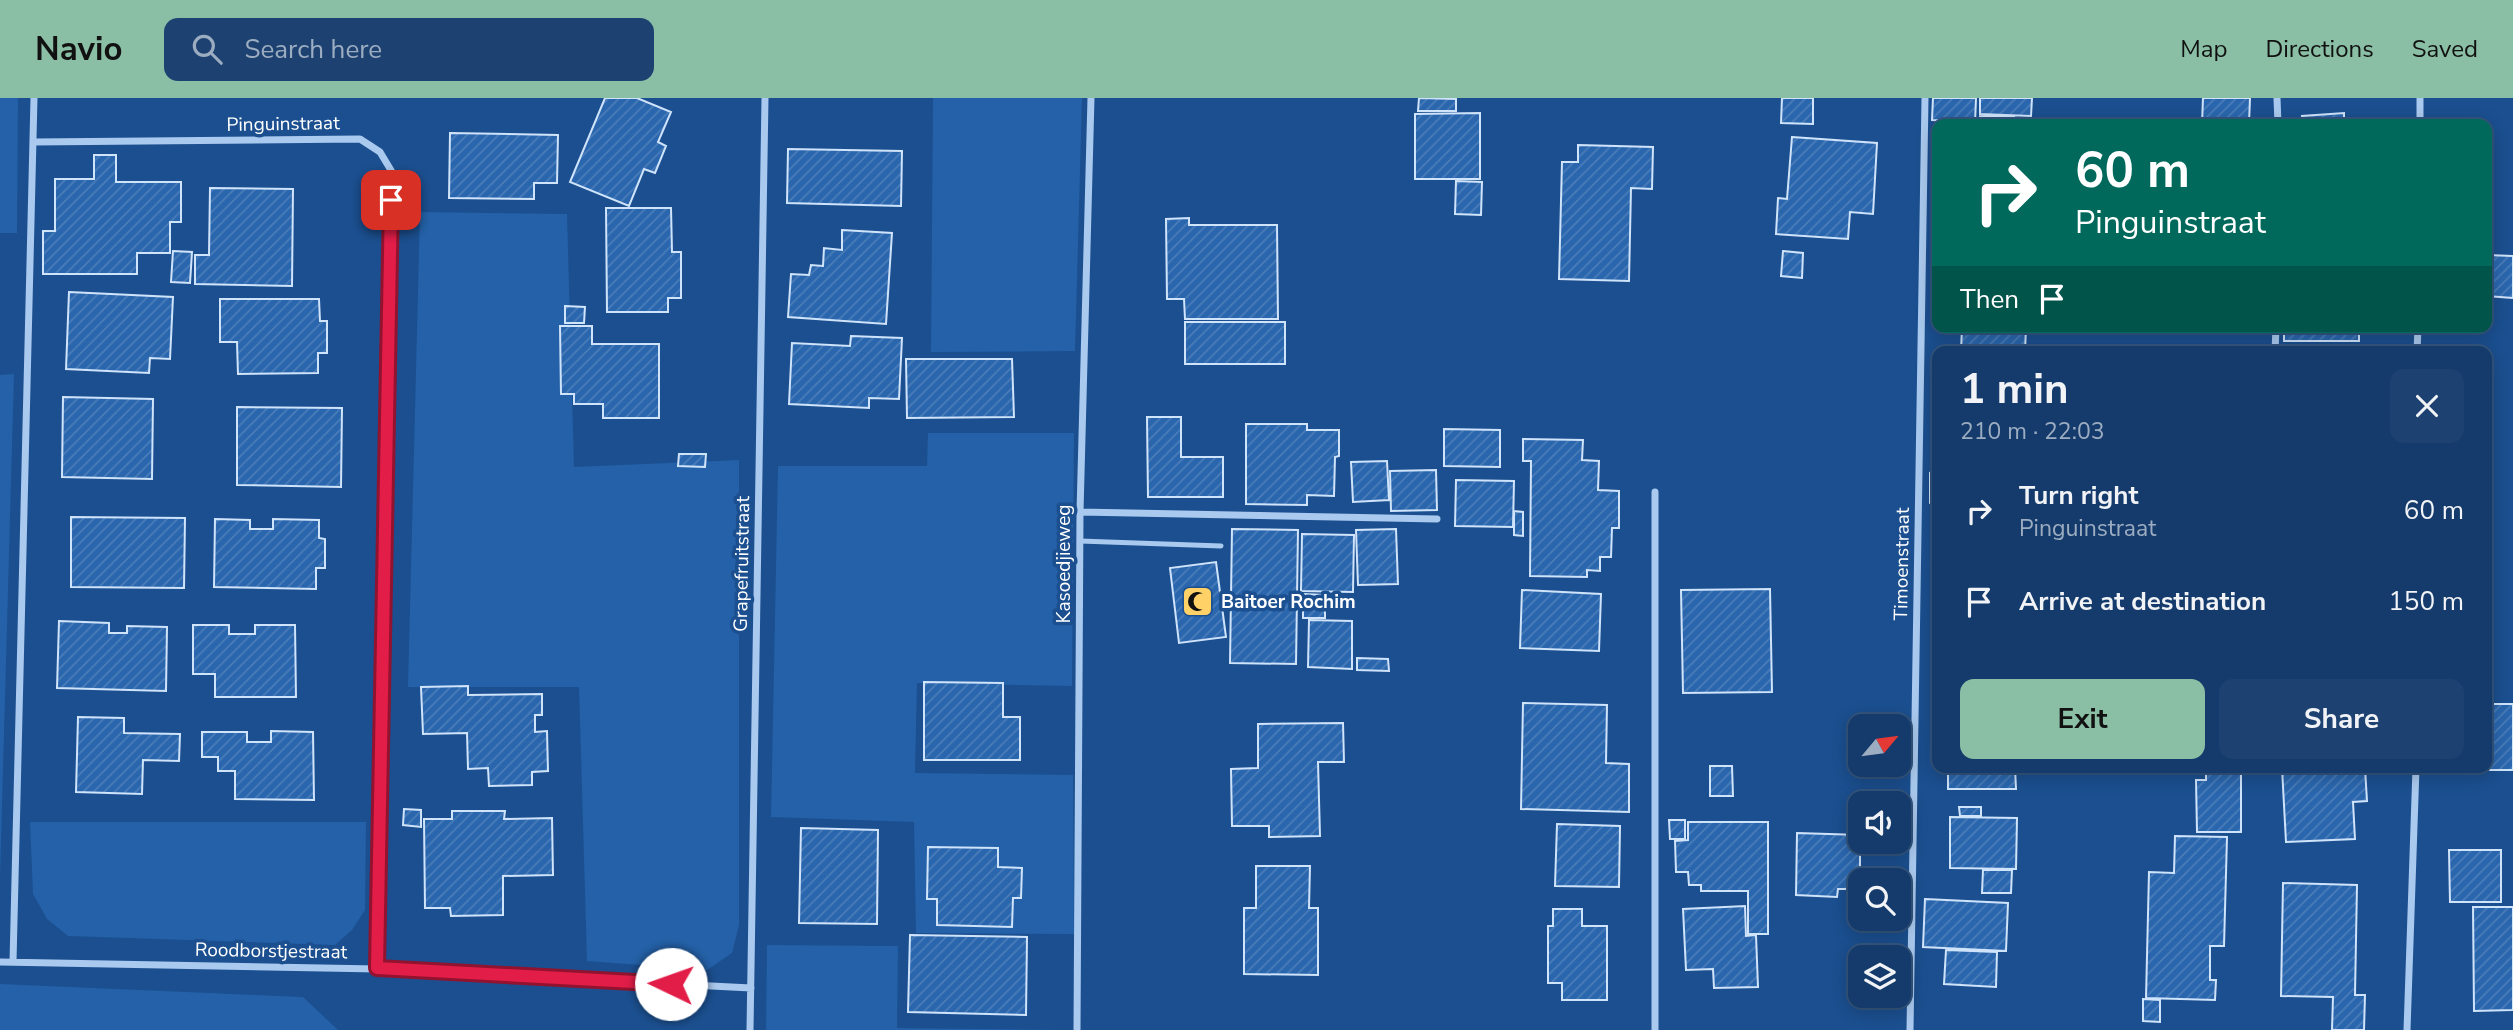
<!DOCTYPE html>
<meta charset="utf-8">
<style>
:root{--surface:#143b6b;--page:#1d4271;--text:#f1f3f6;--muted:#9dadc1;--line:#33557e;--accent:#8abfa5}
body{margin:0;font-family:"Nunito Sans",sans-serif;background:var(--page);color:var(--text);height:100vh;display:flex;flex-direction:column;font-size:26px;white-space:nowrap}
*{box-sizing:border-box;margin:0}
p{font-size:23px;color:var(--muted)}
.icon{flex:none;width:38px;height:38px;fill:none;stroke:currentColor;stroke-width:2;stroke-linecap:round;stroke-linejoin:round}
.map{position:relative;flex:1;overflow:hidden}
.details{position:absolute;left:1932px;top:248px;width:560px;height:427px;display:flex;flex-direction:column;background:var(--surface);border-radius:14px;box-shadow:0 4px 18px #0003,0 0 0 2px var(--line)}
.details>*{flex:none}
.hud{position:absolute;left:1932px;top:21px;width:560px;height:214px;border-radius:14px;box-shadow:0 4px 18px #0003,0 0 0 2px var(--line);background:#00695c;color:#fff;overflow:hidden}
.needle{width:46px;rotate:61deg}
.buttons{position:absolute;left:1848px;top:616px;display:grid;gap:14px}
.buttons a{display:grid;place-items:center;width:63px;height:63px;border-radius:14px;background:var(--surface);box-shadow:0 4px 18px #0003,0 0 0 2px var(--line);font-size:35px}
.pin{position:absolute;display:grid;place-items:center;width:60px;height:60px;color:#fff;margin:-30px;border-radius:14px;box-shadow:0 4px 10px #0006}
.me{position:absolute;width:77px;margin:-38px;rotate:273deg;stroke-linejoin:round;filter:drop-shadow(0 0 5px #0008)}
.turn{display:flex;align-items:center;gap:24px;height:147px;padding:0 28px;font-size:32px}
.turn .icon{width:91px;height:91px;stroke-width:2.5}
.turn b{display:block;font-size:49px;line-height:60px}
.then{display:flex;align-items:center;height:66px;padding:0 28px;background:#0003;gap:14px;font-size:26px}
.round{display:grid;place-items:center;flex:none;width:74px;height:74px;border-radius:14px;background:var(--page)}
.summary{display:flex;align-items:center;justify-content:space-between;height:119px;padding:0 28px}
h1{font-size:42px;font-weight:700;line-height:52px}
.action{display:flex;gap:14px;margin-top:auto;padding:14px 28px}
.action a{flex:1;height:80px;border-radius:14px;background:var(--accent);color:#111;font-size:28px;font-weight:700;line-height:80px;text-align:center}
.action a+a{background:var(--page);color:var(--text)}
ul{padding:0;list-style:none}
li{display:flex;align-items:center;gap:21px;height:91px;padding:0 28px}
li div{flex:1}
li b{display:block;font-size:26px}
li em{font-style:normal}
header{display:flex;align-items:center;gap:42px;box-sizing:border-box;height:98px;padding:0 35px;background:var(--accent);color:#111}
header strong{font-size:33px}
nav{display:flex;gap:38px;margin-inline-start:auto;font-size:24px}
.search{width:490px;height:63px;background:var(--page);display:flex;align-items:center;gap:18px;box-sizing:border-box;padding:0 24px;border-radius:14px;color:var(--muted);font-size:26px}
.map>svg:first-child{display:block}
</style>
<header>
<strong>Navio</strong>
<div class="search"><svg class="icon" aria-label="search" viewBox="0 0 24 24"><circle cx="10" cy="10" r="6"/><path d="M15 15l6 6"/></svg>Search here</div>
<nav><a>Map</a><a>Directions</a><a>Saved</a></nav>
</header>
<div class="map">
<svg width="2513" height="932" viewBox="0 0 2513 932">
<defs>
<pattern id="building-hatch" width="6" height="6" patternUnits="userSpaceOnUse" patternTransform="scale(1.75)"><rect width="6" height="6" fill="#2a66ad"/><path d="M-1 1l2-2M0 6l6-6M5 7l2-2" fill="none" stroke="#4a7db9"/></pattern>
</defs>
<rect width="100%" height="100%" fill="#1b4f8f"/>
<path fill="#2461a8" d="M 0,0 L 18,0 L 17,135 L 0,135 Z
M 933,0 L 1082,0 L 1075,253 L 931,254 Z
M 420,114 L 567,116 L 574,369 L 739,362 L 739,827 L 732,855 L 707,872 L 587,863 L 579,589 L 408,589 Z
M 14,276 L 0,780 L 0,277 Z
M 928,335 L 1074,335 L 1072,588 L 917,585 L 915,675 L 1073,677 L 1074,836 L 916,835 L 914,724 L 771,719 L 778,368 L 927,368 Z
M 30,724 L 366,724 L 365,812 L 352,832 L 335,847 L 68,838 L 47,821 L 33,796 Z
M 767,847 L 898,848 L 897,930 L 1068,932 L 766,932 Z
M 0,886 L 303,899 L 338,932 L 0,932 Z"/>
<path fill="url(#building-hatch)" stroke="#cfe3fa" stroke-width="2" d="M 605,0 L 637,0 L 671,14 L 658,44 L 666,48 L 655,75 L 644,71 L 629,108 L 570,84 Z
M 1419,0 L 1456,1 L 1456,13 L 1418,13 Z
M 1782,0 L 1813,0 L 1813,26 L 1781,25 Z
M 1933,0 L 1976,0 L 1975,26 L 1955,26 L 1956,23 L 1932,22 Z
M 1980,0 L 2032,0 L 2031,18 L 1980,16 Z
M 2203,0 L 2250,0 L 2249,26 L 2202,26 Z
M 1480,15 L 1480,81 L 1415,81 L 1415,16 Z
M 2344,15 L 2344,26 L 2303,26 L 2302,18 Z
M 1980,18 L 2014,19 L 2014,26 L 1979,26 Z
M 450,35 L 558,37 L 557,85 L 534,85 L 534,101 L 449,100 Z
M 1792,39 L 1877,45 L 1873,116 L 1850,114 L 1848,141 L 1776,136 L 1778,100 L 1787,101 Z
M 1578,47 L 1653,49 L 1652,91 L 1631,90 L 1629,183 L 1559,181 L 1562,64 L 1578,64 Z
M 788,51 L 902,53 L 901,108 L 787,105 Z
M 94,57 L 116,57 L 116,84 L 181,84 L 181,124 L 170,124 L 170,155 L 137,155 L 137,176 L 43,176 L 43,133 L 55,133 L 55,81 L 94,81 Z
M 1456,83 L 1482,84 L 1481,117 L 1455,116 Z
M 210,90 L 293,91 L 292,188 L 195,186 L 195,157 L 209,157 Z
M 606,110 L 671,110 L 672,154 L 681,154 L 681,200 L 668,200 L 668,214 L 607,214 Z
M 1189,120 L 1189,127 L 1277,127 L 1278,221 L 1185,221 L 1184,201 L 1167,201 L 1166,121 Z
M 842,132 L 892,135 L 886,226 L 788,219 L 791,176 L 809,177 L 811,167 L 823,168 L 824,150 L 842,152 Z
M 173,153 L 192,154 L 190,185 L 171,184 Z
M 1783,153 L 1803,155 L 1802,180 L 1781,178 Z
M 2487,157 L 2513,158 L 2513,200 L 2487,198 Z
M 69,194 L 173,199 L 170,261 L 150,260 L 149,275 L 66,271 Z
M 220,201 L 319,201 L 320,223 L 327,223 L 327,255 L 318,255 L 318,275 L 238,276 L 237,244 L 220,244 Z
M 565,208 L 585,209 L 584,225 L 565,225 Z
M 1185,224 L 1285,224 L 1285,266 L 1185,266 Z
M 560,228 L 592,228 L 592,246 L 659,246 L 659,320 L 603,320 L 603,306 L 574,306 L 574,296 L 561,296 Z
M 1962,229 L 2026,229 L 2025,254 L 1961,254 Z
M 2284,229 L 2359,229 L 2359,243 L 2284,243 Z
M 851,238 L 902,240 L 899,301 L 869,300 L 869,310 L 789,306 L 792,245 L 850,248 Z
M 906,261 L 1012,261 L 1014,319 L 907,320 Z
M 63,299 L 153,301 L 152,381 L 62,379 Z
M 237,309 L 342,310 L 341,389 L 237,387 Z
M 1147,319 L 1181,319 L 1181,359 L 1223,359 L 1223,399 L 1148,399 Z
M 1246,326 L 1307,326 L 1307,332 L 1339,332 L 1339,358 L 1335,359 L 1334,398 L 1307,397 L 1307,407 L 1246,406 Z
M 1444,331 L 1500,332 L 1500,369 L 1444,368 Z
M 1523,341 L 1583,342 L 1582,362 L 1599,363 L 1598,392 L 1619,393 L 1619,430 L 1612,430 L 1611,459 L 1600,459 L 1600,473 L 1587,472 L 1587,479 L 1530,478 L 1531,363 L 1523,363 Z
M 679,356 L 706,356 L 705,369 L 678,368 Z
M 1387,363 L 1389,402 L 1353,404 L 1351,364 Z
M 1436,372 L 1437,412 L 1391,413 L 1390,373 Z
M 1930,375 L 1937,376 L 1937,406 L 1930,405 Z
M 1456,382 L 1514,383 L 1513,429 L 1455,428 Z
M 1932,407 L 1937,407 L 1937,462 L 1931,462 Z
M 1514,413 L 1523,414 L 1523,438 L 1514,437 Z
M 71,419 L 185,420 L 184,490 L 71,489 Z
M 215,421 L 250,422 L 250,431 L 273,431 L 273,421 L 319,422 L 319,440 L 325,441 L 325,470 L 316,470 L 316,491 L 214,489 Z
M 1232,431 L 1298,432 L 1296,566 L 1230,565 Z
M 1396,431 L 1398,486 L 1358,487 L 1356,432 Z
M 1302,436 L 1354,437 L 1353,494 L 1301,493 Z
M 1216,464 L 1226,539 L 1179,545 L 1170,470 Z
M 1770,491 L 1772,594 L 1683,595 L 1681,492 Z
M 1522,492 L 1601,496 L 1599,553 L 1520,550 Z
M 1303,496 L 1325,497 L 1325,520 L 1303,520 Z
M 1309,522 L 1352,523 L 1352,571 L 1308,569 Z
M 59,523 L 109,525 L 109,535 L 127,535 L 127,528 L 167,529 L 166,593 L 57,590 Z
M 193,527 L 229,527 L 229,536 L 255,536 L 255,527 L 295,527 L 296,599 L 215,599 L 215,576 L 193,576 Z
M 1357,560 L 1388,561 L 1389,573 L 1357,572 Z
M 924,584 L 1003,585 L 1003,619 L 1020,619 L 1020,662 L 924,662 Z
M 468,588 L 468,597 L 542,596 L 542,617 L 535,617 L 535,634 L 547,633 L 548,673 L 532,674 L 532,687 L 489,688 L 488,670 L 468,671 L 467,635 L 423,636 L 421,589 Z
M 1523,605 L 1607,607 L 1606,665 L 1629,666 L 1629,714 L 1521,711 Z
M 2487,606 L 2513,606 L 2513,672 L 2436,672 L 2487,670 Z
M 78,619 L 124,620 L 124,635 L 180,636 L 179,663 L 143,662 L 142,696 L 76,694 Z
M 1343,625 L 1344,664 L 1318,664 L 1320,738 L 1269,739 L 1269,728 L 1232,728 L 1231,671 L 1258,670 L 1258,626 Z
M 271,633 L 313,634 L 314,702 L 235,701 L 235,673 L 218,673 L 218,659 L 202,659 L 202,634 L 247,634 L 247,644 L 271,644 Z
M 1710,668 L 1732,668 L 1733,698 L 1710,698 Z
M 1948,670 L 2015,670 L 2016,691 L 1948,691 Z
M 2206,670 L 2241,670 L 2241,734 L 2197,734 L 2196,682 L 2206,682 Z
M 2282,670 L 2365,670 L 2367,703 L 2353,704 L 2355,741 L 2286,744 Z
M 1959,709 L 1981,709 L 1981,718 L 1960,718 Z
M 404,711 L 421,712 L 421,729 L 403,727 Z
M 452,713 L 505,713 L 504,721 L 552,720 L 553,777 L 503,778 L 503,817 L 451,818 L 450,810 L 425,810 L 424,721 L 452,721 Z
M 1950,719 L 2017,720 L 2016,771 L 1950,770 Z
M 1669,722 L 1685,722 L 1685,741 L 1670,741 Z
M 1688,724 L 1768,724 L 1768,836 L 1748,836 L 1748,793 L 1701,793 L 1701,787 L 1689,787 L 1688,774 L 1676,774 L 1675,743 L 1688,742 Z
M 1557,726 L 1620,728 L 1619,789 L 1555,788 Z
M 801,730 L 878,732 L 877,826 L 799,825 Z
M 1797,735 L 1860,737 L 1860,791 L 1838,791 L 1837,799 L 1796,797 Z
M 2175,738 L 2227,739 L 2224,848 L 2210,848 L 2210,882 L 2216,882 L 2215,902 L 2146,900 L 2149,774 L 2174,775 Z
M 928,749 L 998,750 L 998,769 L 1022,770 L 1021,800 L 1013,800 L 1012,829 L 937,827 L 937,801 L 927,801 Z
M 2449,752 L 2501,752 L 2501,804 L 2450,804 Z
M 1256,768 L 1310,768 L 1309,810 L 1318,810 L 1318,877 L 1244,876 L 1244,810 L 1256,810 Z
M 1983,772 L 2012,772 L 2011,795 L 1982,795 Z
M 2283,785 L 2357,787 L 2355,897 L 2365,897 L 2364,932 L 2332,932 L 2333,899 L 2281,898 Z
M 1925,801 L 2008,805 L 2006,853 L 1923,849 Z
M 1745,808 L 1746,838 L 1756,837 L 1758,889 L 1714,890 L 1713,871 L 1686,872 L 1683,811 Z
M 2473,809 L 2513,809 L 2513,912 L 2474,913 Z
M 1553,811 L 1582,811 L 1582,828 L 1607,828 L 1607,902 L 1562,902 L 1562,885 L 1548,885 L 1548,828 L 1553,828 Z
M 910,837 L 1027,839 L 1026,917 L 908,914 Z
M 1946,852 L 1997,854 L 1996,889 L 1944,886 Z
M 2143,901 L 2160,902 L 2160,924 L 2143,923 Z"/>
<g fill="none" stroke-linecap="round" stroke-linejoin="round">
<path stroke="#a9c9ee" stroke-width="5" d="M 1080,443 L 1221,448"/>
<path stroke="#a9c9ee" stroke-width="7" d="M 2277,0 L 2278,26
M 2420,26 L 2420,0
M 34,44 L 360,41 L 380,54 L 392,74 L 377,871
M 2275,254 L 2276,229
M 2417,254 L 2418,229
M 1655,394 L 1655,932
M 1080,414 L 1437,421
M 0,864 L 377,871 L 751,890
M 13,864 L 34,0
M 750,932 L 765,0
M 1077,932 L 1080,414 L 1091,0
M 1910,932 L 1925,0
M 2407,932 L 2416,670"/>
</g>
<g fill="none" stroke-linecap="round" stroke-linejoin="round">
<defs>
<path id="route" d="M 391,102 L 377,870 L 671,886"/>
</defs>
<use href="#route" stroke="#92132f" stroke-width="18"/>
<use href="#route" stroke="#e11d48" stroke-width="12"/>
</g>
<defs>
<symbol id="mosque-square" viewBox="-11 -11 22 22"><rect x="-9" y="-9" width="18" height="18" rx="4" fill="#ffd166" stroke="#1b4f8f"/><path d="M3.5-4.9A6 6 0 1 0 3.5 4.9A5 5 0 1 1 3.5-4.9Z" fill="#111"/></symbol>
</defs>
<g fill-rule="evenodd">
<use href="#mosque-square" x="1180" y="486" width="35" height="35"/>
</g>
<g text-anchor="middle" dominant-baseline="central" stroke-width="7" stroke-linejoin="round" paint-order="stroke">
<g font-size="19" fill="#fff" stroke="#1b4f8f">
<text transform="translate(283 26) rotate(-1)">Pinguinstraat</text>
<text transform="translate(742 466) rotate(-89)">Grapefruitstraat</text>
<text transform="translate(1064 466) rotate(-90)">Kasoedjieweg</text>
<text transform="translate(1902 466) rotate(-89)">Timoenstraat</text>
<text transform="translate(271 853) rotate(1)">Roodborstjestraat</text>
</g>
<g font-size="19" font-weight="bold" fill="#fff" stroke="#1b4f8f" text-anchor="start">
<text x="1221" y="504">Baitoer Rochim</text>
</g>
</g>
</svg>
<div class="buttons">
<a><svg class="needle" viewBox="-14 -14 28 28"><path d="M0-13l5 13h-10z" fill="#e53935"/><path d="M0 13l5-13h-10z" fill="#9dadc1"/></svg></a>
<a><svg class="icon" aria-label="sound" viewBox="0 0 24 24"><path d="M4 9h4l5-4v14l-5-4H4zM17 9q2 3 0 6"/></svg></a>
<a><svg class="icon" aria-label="search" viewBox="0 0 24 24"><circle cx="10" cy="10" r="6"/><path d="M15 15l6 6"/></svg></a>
<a><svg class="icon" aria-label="layers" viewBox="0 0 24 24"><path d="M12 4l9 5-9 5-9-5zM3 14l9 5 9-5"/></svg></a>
</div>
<div class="pin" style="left:391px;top:102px;background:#d93025"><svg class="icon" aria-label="arrive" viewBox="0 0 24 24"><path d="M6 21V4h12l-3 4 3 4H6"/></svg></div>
<svg class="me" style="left:671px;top:886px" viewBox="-20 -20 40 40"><circle r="19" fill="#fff"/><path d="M0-13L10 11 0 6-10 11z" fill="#e11d48"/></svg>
<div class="hud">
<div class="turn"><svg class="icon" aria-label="right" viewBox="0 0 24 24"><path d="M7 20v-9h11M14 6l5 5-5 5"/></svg><div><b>60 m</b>Pinguinstraat</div></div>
<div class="then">Then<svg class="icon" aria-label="arrive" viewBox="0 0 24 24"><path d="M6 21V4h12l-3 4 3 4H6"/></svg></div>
</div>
<section class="details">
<div class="summary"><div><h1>1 min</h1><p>210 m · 22:03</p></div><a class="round"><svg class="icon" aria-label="close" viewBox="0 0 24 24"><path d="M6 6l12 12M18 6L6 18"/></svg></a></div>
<ul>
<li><svg class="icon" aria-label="right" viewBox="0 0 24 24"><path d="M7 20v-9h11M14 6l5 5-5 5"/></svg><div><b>Turn right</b><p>Pinguinstraat</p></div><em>60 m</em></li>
<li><svg class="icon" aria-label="arrive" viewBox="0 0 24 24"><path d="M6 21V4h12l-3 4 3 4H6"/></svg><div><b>Arrive at destination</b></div><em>150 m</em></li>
</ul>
<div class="action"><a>Exit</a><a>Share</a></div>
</section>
</div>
